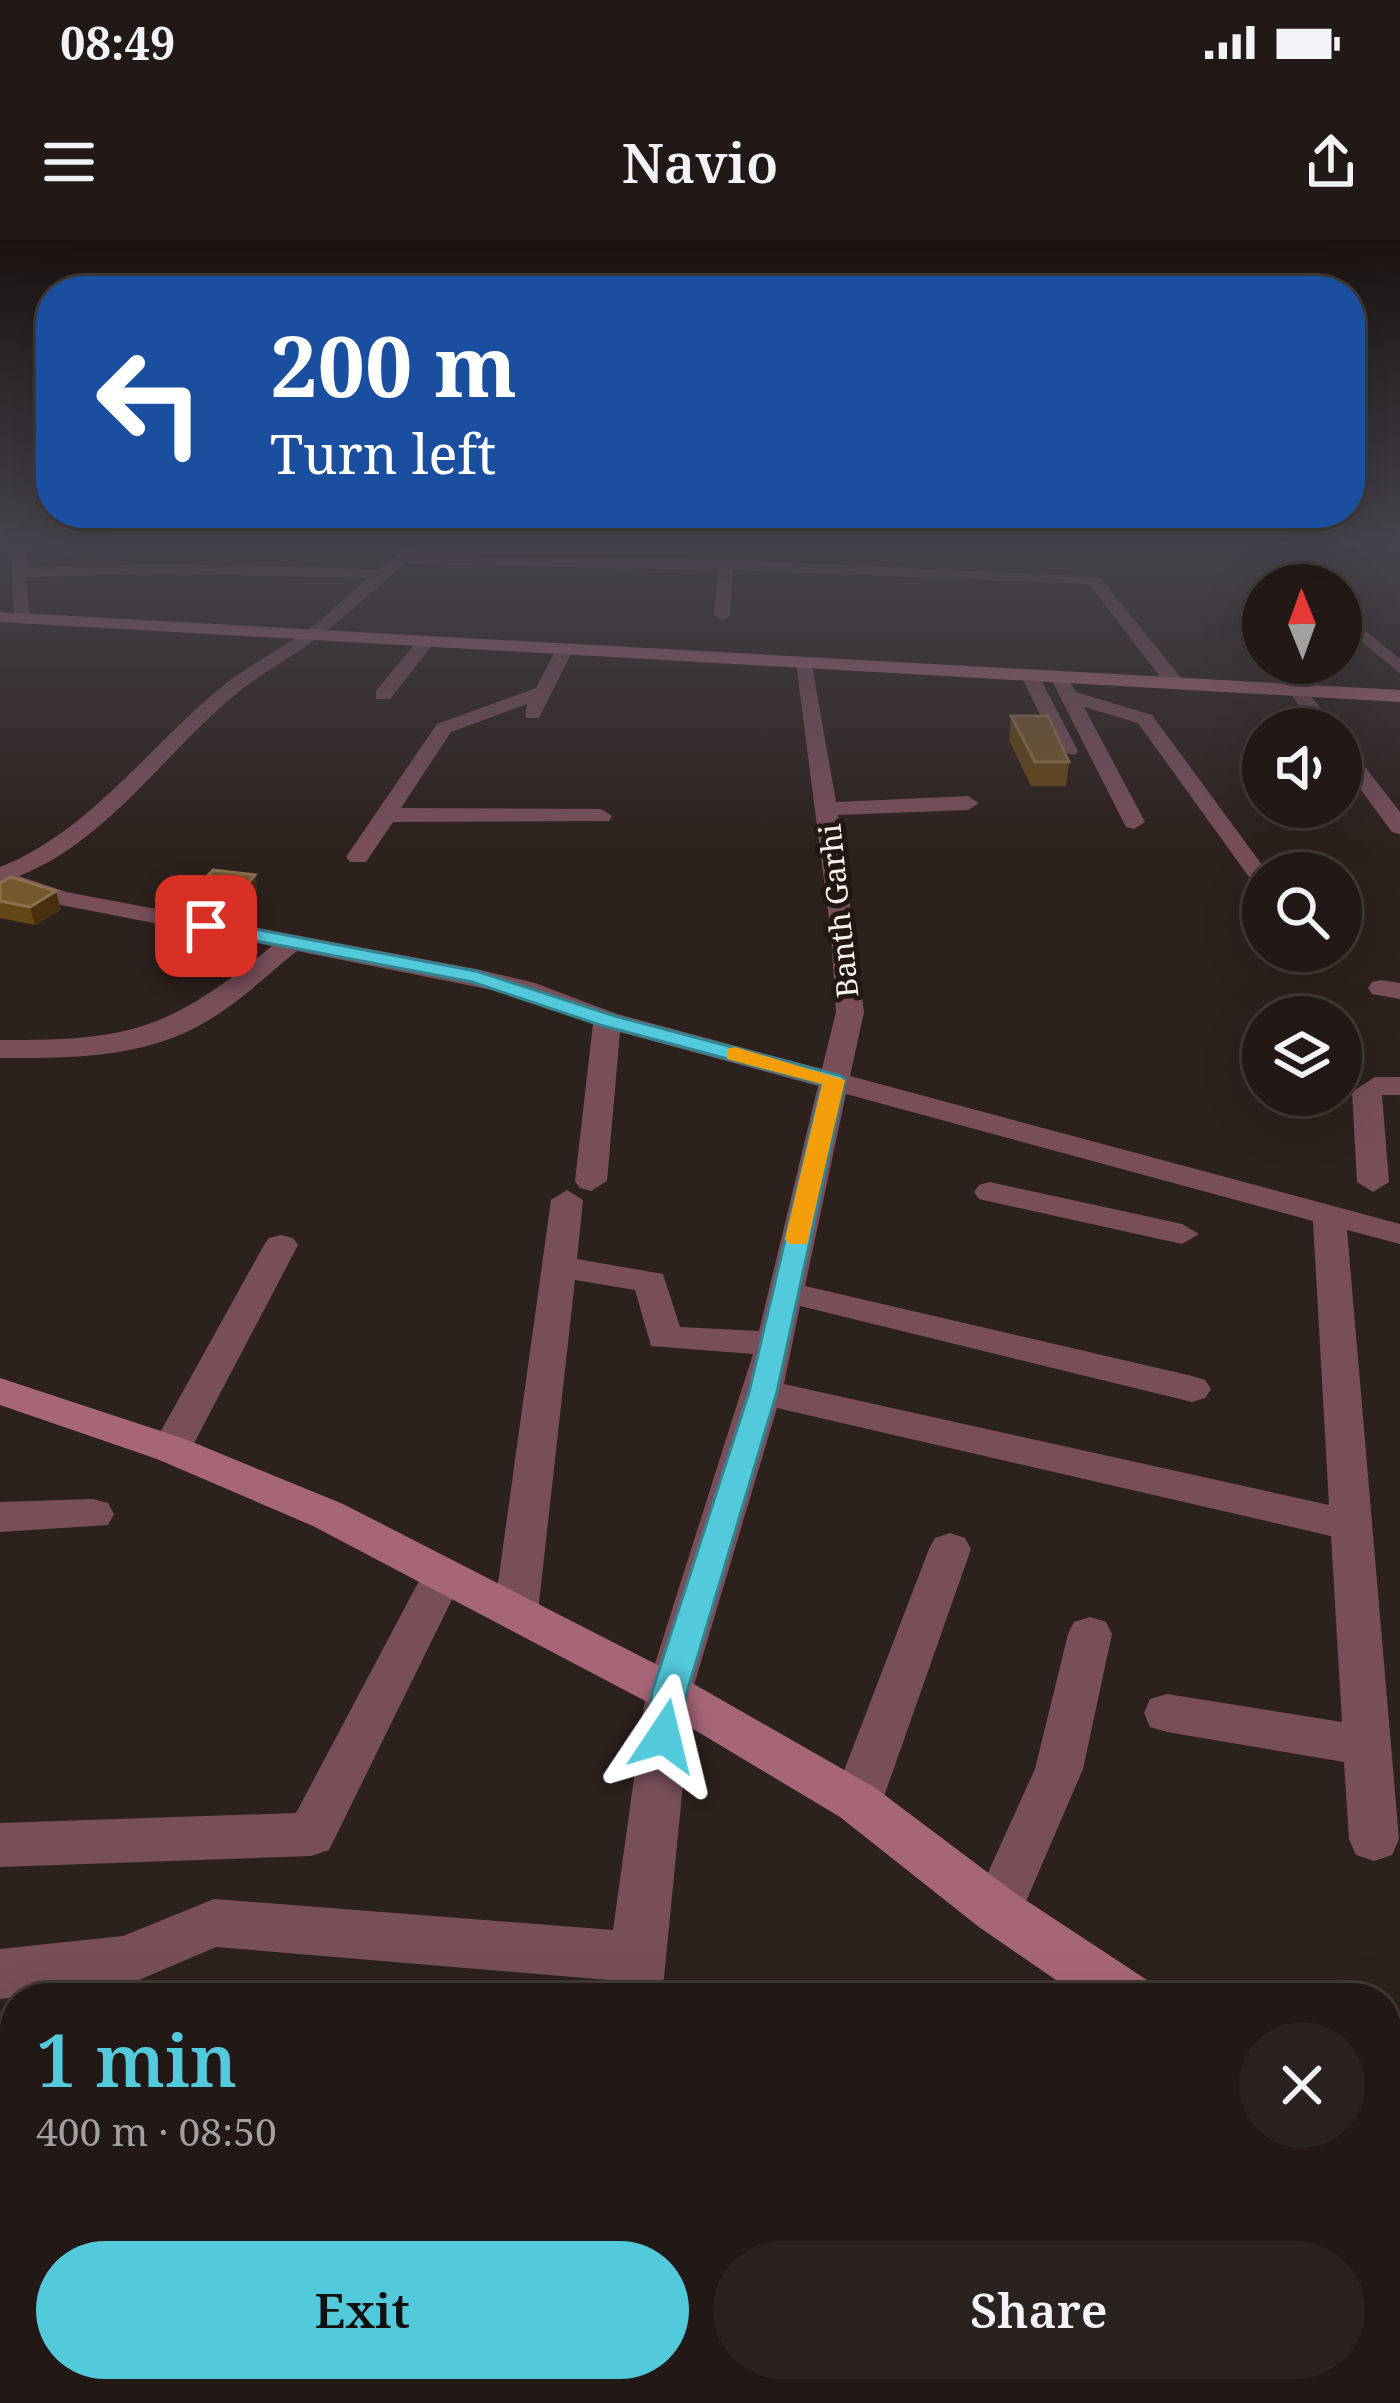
<!DOCTYPE html>
<meta charset="utf-8">
<style>
:root{--surface:#221916;--page:#2a221f;--text:#f1f3f6;--muted:#a2a0a1;--line:#3f3835;--accent:#53cadc}
body{margin:0;font-family:"Noto Serif",serif;background:var(--page);color:var(--text);height:100vh;display:flex;flex-direction:column;font-size:45px;white-space:nowrap}
*{box-sizing:border-box;margin:0}
p{font-size:39px;color:var(--muted)}
.icon{flex:none;width:66px;height:66px;fill:none;stroke:currentColor;stroke-width:2;stroke-linecap:round;stroke-linejoin:round}
.map{position:relative;flex:1;overflow:hidden}
.panel{position:absolute;left:0px;top:1743px;width:1401px;height:420px;display:flex;flex-direction:column;background:var(--surface);border-radius:48px 48px 0 0;box-shadow:0 12px 48px #0002,0 0 0 3px var(--line)}
.panel>*{flex:none}
.banner{position:absolute;left:36px;top:36px;width:1329px;height:252px;border-radius:48px;box-shadow:0 12px 48px #0002,0 0 0 3px var(--line);background:#1a4fa0;color:#fff;overflow:hidden}
.needle{width:78px;rotate:359deg}
.tools{position:absolute;left:1242px;top:324px;display:grid;gap:24px}
.tools a{display:grid;place-items:center;width:120px;height:120px;border-radius:50%;background:var(--surface);box-shadow:0 12px 48px #0002,0 0 0 3px var(--line);font-size:60px}
.pin{position:absolute;display:grid;place-items:center;width:102px;height:102px;color:#fff;margin:-51px;border-radius:24px;box-shadow:0 6px 18px #0006}
.me{position:absolute;width:132px;margin:-66px;rotate:10deg;stroke-linejoin:round;filter:drop-shadow(0 0 9px #0008)}
.turn{display:flex;align-items:center;gap:42px;height:252px;padding:0 36px;font-size:54px}
.turn .icon{width:156px;height:156px;stroke-width:2.5}
.turn b{display:block;font-size:84px;line-height:102px}
.round{display:grid;place-items:center;flex:none;width:126px;height:126px;border-radius:63px;background:var(--page)}
.summary{display:flex;align-items:center;justify-content:space-between;height:204px;padding:0 36px}
h1{font-size:72px;font-weight:600;line-height:90px;color:var(--accent)}
.button{display:flex;gap:24px;margin-top:auto;padding:24px 36px}
.button a{flex:1;height:138px;border-radius:72px;background:var(--accent);color:#111;font-size:48px;font-weight:600;line-height:138px;text-align:center}
.button a+a{background:var(--page);color:var(--text)}
.status{display:flex;justify-content:space-between;align-items:center;height:84px;padding:0 60px;background:var(--surface);direction:ltr}
.status svg{height:33px;fill:currentColor}
header{display:flex;justify-content:space-between;align-items:center;height:156px;padding:0 36px;background:var(--surface);font-size:54px;font-weight:600}
.map>svg:first-child{display:block}
</style>
<div class="status"><b>08:49</b><svg viewBox="0 0 49 12"><path d="M0 12V9h3v3zM5 12V6h3v6zM10 12V3h3v9zM15 12V0h3v12zM26 1h20v11H26zM47 4h2v5h-2z"/></svg></div>
<header><svg class="icon" aria-label="menu" viewBox="0 0 24 24"><path d="M4 6h16M4 12h16M4 18h16"/></svg>Navio<svg class="icon" aria-label="share" viewBox="0 0 24 24"><path d="M12 15V3M7 8l5-5 5 5M5 13v7h14v-7"/></svg></header>
<div class="map">
<svg width="1400" height="2163" viewBox="0 0 1400 2163">
<rect width="100%" height="100%" fill="#2d211d"/>
<g fill="none" stroke-linecap="round" stroke-linejoin="round">
<path fill="#784f59" fill-rule="evenodd" d="M 0,305 L 26,305 L 26,328 L 160,324 L 379,329 L 408,305 L 424,305 L 414,315 L 760,321 L 1100,337 L 1182,439 L 1182,447 L 1168,447 L 1089,344 L 733,330 L 730,375 L 722,380 L 714,375 L 718,330 L 404,324 C 376,348 349,373 320,396 C 291,419 258,434 230,459 C 162,517 104,603 19,636 L 66,652 L 476,729 L 535,743 L 617,774 L 822,829 L 836,772 L 831,694 L 796,423 L 811,419 L 836,562 L 968,556 L 979,563 L 968,570 L 838,575 L 864,772 L 850,836 L 1400,984 L 1400,1004 L 1347,990 L 1399,1599 L 1392,1615 L 1374,1621 L 1356,1615 L 1349,1599 L 1344,1522 L 1167,1492 L 1150,1487 L 1144,1473 L 1150,1459 L 1167,1454 L 1342,1482 L 1331,1296 L 777,1168 L 692,1452 L 662,1758 L 608,1758 L 608,1740 L 216,1707 L 125,1746 L 0,1759 L 0,1709 L 123,1696 L 214,1659 L 613,1690 L 646,1452 L 753,1114 L 651,1106 L 635,1050 L 575,1040 L 538,1372 L 532,1384 L 516,1389 L 500,1384 L 494,1372 L 551,960 L 567,950 L 583,960 L 577,1019 L 663,1034 L 680,1087 L 759,1091 L 818,846 L 620,792 L 607,941 L 591,951 L 580,948 L 575,941 L 593,784 L 517,755 L 297,711 C 268,734 241,761 209,780 C 146,819 71,818 0,818 L 0,800 C 131,801 170,789 272,706 L 61,665 L 0,645 L 0,627 C 85,594 145,512 213,454 C 242,429 274,413 305,392 C 327,376 347,356 368,338 L 160,334 L 26,337 L 30,378 L 22,383 L 14,378 L 11,309 L 0,309 ZM 846,854 L 1313,981 L 1329,1265 L 784,1144 L 800,1066 L 1192,1162 L 1205,1158 L 1211,1149 L 1205,1140 L 1192,1136 L 805,1046 Z
M 1295,332 L 1313,345 L 1295,345 L 1287,337 Z
M 1341,371 L 1400,419 L 1400,433 L 1341,385 Z
M 418,400 L 433,404 L 390,459 L 376,459 L 376,451 Z
M 557,408 L 572,412 L 539,478 L 525,478 L 527,464 L 451,492 L 401,568 L 601,569 L 612,576 L 609,581 L 393,582 L 366,622 L 350,622 L 346,617 L 437,484 L 536,448 Z
M 1024,432 L 1039,436 L 1078,511 L 1075,515 L 1058,511 L 1021,436 Z
M 1055,437 L 1067,437 L 1076,452 L 1152,475 L 1268,633 L 1257,639 L 1249,637 L 1138,483 L 1084,467 L 1145,582 L 1134,589 L 1126,587 L 1052,441 Z
M 1289,445 L 1303,445 L 1336,489 L 1316,489 L 1287,449 Z
M 1341,503 L 1348,505 L 1400,572 L 1400,594 L 1392,592 L 1341,523 Z
M 1381,740 L 1400,743 L 1400,759 L 1372,754 L 1368,748 L 1372,742 Z
M 1375,837 L 1400,837 L 1400,855 L 1382,855 L 1389,942 L 1373,952 L 1357,942 L 1352,852 Z
M 990,942 L 1182,984 L 1199,994 L 1182,1004 L 979,959 L 974,952 L 979,945 Z
M 281,995 L 293,998 L 298,1005 L 191,1209 L 185,1219 L 171,1223 L 157,1219 L 151,1209 L 264,1005 L 269,998 Z
M 93,1259 L 108,1263 L 114,1274 L 108,1285 L 0,1292 L 0,1262 Z
M 950,1293 L 965,1298 L 971,1309 L 882,1562 L 874,1577 L 857,1583 L 840,1577 L 832,1562 L 929,1309 L 935,1298 Z
M 443,1319 L 458,1324 L 464,1335 L 329,1610 L 311,1616 L 0,1627 L 0,1583 L 296,1573 L 428,1324 Z
M 1090,1377 L 1106,1382 L 1112,1394 L 1083,1529 L 1015,1687 L 997,1694 L 979,1687 L 971,1670 L 1035,1529 L 1068,1394 L 1074,1382 Z
M 15,1969 L 15,2035 L 0,2041 L 0,1976 Z
M 597,2148 L 663,2148 L 663,2163 L 597,2163 Z"/>
<path fill="#a76677" fill-rule="evenodd" d="M 0,372 L 1400,450 L 1400,462 L 0,382 Z
M 0,1138 L 185,1199 L 343,1264 L 685,1439 L 874,1547 L 1015,1653 L 1147,1740 L 1155,1758 L 1082,1758 L 979,1687 L 840,1577 L 653,1465 L 313,1286 L 157,1219 L 0,1165 Z
M 1386,1899 L 1400,1905 L 1400,1968 L 1386,1962 Z"/>
</g>
<path fill="#654617" d="M 1011,476 L 1069,522 L 1066,546 L 1031,546 L 1009,500 Z
M 255,635 L 257,650 L 237,674 L 192,671 L 189,655 Z
M 0,643 L 56,651 L 61,670 L 35,685 L 0,678 Z"/>
<path fill="#482f10" d="M 255,635 L 257,650 L 237,674 L 234,658 Z
M 56,651 L 61,670 L 35,685 L 30,667 Z"/>
<path fill="#75582e" stroke="#8a704d" stroke-width="3" d="M 1011,476 L 1048,476 L 1069,522 L 1035,522 Z
M 213,630 L 255,635 L 234,658 L 189,655 Z
M 11,637 L 56,651 L 30,667 L 0,661 L 0,643 Z"/>
<linearGradient id="sky" x2="0" y2="1"><stop stop-color="#191210"/><stop offset="0.5" stop-color="#46434c"/><stop offset="1" stop-color="#46434c" stop-opacity="0"/></linearGradient>
<rect width="1400" height="608" fill="url(#sky)"/>
<path fill="#53cadc" stroke="#36838f" stroke-width="3" d="M 206,680 L 476,731 L 615,776 L 842,836 L 845,840 L 777,1152 L 687,1452 L 677,1507 L 664,1511 L 651,1507 L 646,1496 L 652,1452 L 749,1152 L 822,844 L 600,785 L 472,742 L 199,690 L 196,686 Z"/>
<path fill="#f59e0b" d="M 735,807 L 845,840 L 807,1004 L 789,1004 L 785,999 L 822,844 L 727,819 L 727,809 Z"/>
<g text-anchor="middle" dominant-baseline="central" stroke-width="10" stroke-linejoin="round" paint-order="stroke">
<g font-size="30" fill="#faf2ef" stroke="#231714">
<text transform="translate(838 671) rotate(-96)">Banth Garhi</text>
</g>
</g>
</svg>
<div class="tools">
<a><svg class="needle" viewBox="-14 -14 28 28"><path d="M0-13l5 13h-10z" fill="#e53935"/><path d="M0 13l5-13h-10z" fill="#a2a0a1"/></svg></a>
<a><svg class="icon" aria-label="sound" viewBox="0 0 24 24"><path d="M4 9h4l5-4v14l-5-4H4zM17 9q2 3 0 6"/></svg></a>
<a><svg class="icon" aria-label="search" viewBox="0 0 24 24"><circle cx="10" cy="10" r="6"/><path d="M15 15l6 6"/></svg></a>
<a><svg class="icon" aria-label="layers" viewBox="0 0 24 24"><path d="M12 4l9 5-9 5-9-5zM3 14l9 5 9-5"/></svg></a>
</div>
<div class="pin" style="left:206px;top:686px;background:#d93025"><svg class="icon" aria-label="arrive" viewBox="0 0 24 24"><path d="M6 21V4h12l-3 4 3 4H6"/></svg></div>
<svg class="me" style="left:664px;top:1496px" viewBox="-20 -20 40 40"><path d="M0-17L14 15 0 8-14 15z" fill="#53cadc" stroke="#fff" stroke-width="4"/></svg>
<div class="banner">
<div class="turn"><svg class="icon" aria-label="left" viewBox="0 0 24 24"><path d="M17 20v-9H6M10 6l-5 5 5 5"/></svg><div><b>200 m</b>Turn left</div></div>
</div>
<section class="panel">
<div class="summary"><div><h1>1 min</h1><p>400 m · 08:50</p></div><a class="round"><svg class="icon" aria-label="close" viewBox="0 0 24 24"><path d="M6 6l12 12M18 6L6 18"/></svg></a></div>
<div class="button"><a>Exit</a><a>Share</a></div>
</section>
</div>
